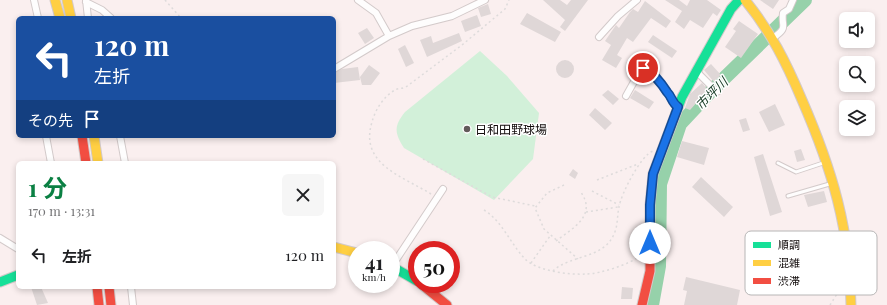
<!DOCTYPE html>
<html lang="ja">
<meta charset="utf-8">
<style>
:root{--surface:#fff;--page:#f6f6f6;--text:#202124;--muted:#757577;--accent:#0b8043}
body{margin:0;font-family:"Playfair Display","Noto Sans JP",serif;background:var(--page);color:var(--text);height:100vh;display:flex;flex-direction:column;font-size:15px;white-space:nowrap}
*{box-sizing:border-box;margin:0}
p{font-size:13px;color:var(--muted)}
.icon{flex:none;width:22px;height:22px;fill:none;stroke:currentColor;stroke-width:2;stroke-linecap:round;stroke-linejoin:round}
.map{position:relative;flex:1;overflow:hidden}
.drawer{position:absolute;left:16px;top:161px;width:320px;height:128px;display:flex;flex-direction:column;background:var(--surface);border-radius:6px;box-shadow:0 2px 6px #0003}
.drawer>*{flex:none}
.banner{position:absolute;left:16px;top:16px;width:320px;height:122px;border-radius:6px;box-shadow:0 2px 6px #0003;background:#1a4fa0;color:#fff;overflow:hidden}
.tools{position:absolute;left:839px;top:12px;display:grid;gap:8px}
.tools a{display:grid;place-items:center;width:36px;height:36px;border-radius:6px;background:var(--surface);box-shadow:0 2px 6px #0003;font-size:20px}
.speed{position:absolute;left:348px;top:241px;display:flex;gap:8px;font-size:20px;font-weight:700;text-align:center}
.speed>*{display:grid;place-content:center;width:52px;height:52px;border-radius:50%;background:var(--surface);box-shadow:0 2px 6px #0003;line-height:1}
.speed small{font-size:10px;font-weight:400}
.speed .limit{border:6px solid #d22;background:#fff;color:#111}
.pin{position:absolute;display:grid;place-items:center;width:34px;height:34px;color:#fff;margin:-17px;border:2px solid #fff;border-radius:50%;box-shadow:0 1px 4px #0007}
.me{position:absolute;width:44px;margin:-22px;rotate:0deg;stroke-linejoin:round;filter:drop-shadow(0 0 3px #0008)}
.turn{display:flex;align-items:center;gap:14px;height:84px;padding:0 12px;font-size:18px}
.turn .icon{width:52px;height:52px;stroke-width:2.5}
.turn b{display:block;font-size:28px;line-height:34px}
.then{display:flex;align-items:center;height:38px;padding:0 12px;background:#0003;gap:8px;font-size:15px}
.round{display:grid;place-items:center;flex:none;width:42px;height:42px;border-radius:6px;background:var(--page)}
.headline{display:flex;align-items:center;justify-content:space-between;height:68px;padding:0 12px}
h1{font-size:24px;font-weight:700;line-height:30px;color:var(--accent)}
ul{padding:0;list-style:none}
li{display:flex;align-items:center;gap:12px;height:52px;padding:0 12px}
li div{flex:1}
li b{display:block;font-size:15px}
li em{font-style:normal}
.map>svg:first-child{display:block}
</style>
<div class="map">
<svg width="887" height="305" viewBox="0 0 887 305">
<rect width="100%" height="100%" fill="#faefef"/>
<path fill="#d2f0d9" d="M 480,51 L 507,76 L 539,113 L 533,159 L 494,200 L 404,148 C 394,132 394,126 405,112 Z"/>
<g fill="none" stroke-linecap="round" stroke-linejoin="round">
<path stroke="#96d1aa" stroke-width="14" d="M 652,305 L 659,266 L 660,184 L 680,124 L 711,91 L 805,0"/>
</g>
<path fill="#dfd7d7" d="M 543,0 L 560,0 L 567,5 L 571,0 L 588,0 L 565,31 L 560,27 L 565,20 Z
M 665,0 L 679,0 L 687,6 L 690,0 L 707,0 L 721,10 L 717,16 L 713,13 L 703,28 L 690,20 L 684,29 L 675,22 L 682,11 Z
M 760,0 L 779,0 L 773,9 Z
M 645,1 L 671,21 L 666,28 L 651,18 L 633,42 L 627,38 L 617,55 L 622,58 L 616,68 L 602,60 L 611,45 L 605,41 L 616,25 L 619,28 L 630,12 L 633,9 L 638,12 Z
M 488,4 L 491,14 L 481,17 L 478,8 Z
M 527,13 L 561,32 L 555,42 L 520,24 Z
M 477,15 L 481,26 L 465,32 L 461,21 Z
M 739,21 L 758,34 L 741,58 L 725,47 L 736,31 L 733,29 Z
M 367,28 L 374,38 L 365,44 L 358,33 Z
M 459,33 L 462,41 L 427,57 L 420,40 L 431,36 L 433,43 Z
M 653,35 L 677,51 L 672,58 L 648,42 Z
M 405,45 L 414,63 L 406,67 L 398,49 Z
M556 69a9 9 0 1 1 18 0a9 9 0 1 1-18 0Z
M 711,64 L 721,75 L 714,82 L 704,70 Z
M 369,65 L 380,73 L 371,85 L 362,85 L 360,77 Z
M 358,67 L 360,80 L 334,83 L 334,73 L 342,69 Z
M 702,83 L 708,90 L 690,110 L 685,108 L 690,94 Z
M 608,90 L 619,99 L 613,105 L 602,95 Z
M 635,90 L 654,102 L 649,109 L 630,98 Z
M 775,104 L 785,125 L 769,132 L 759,112 Z
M 595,108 L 612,123 L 605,130 L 589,115 Z
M 746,118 L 750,130 L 743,132 L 739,120 Z
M 682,141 L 709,148 L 704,165 L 677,157 Z
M 801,149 L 805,160 L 797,162 L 794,151 Z
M 763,154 L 782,212 L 770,216 L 754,157 Z
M 573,169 L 578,173 L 575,179 L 569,175 Z
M 701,177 L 733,207 L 724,217 L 692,187 Z
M 824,191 L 827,202 L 808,207 L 804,195 Z
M 686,277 L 740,290 L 737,305 L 684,305 L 687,291 L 683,290 Z
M 31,287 L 41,287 L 48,303 L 37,305 Z
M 622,287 L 633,288 L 632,299 L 621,299 Z"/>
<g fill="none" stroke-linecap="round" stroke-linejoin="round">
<defs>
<path id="lane" d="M 778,163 L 796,172 L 826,162
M 788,196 L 833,183"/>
<path id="street" d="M 34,0 L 38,18
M 86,0 L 88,18
M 358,0 L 376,13 L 389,36
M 86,2 L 102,10 L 111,18
M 599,37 L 618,16 L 637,0
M 773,38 C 789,27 781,27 783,13 L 789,9 L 793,0
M 334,69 L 389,36 L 412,26 L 452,16 L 485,0
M 696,71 L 717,92
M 626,96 L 640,71 L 645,68 L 667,91 L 672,102 L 678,107
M 46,136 L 51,163
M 120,136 L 125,163
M 0,238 L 18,249
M 392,266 L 443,189
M 131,287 L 133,305"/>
<path id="fast" d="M 676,113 L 682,97 L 731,9 L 739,0
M 391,266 L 417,281
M 0,282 L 18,275"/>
<path id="slow" d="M 55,0 L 60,18
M 67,0 L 71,18
M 745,0 C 771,32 786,62 802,100 C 832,169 850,229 851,305
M 94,136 L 98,163
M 334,247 L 357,253"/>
<path id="jam" d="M 82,136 L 86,163
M 421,284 L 447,305
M 97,287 L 99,305
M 109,287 L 111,305
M 642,305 L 650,271 L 650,205 L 653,174 L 676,113"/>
</defs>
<use href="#lane" stroke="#d3caca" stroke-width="5"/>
<use href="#street" stroke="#d3caca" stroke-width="8"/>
<use href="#fast" stroke="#d3caca" stroke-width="11"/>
<use href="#slow" stroke="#d3caca" stroke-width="11"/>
<use href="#jam" stroke="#d3caca" stroke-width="11"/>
<path stroke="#dedbdb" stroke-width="1.5" stroke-dasharray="2 3" stroke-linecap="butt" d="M 165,0 L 181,18
M 423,159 L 492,197 L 535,206
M 597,180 L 638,164
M 564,185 L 547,193 L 535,208 L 544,229 L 578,259
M 592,191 L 619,205
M 431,194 C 402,176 359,164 372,122 C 375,110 384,96 395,90 C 398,88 402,89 406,87 L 462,45 L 505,9 L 509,0
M 484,210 C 502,221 510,243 525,259 C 537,271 569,275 586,274 C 600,274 631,264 641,255
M 586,212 L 618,207
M 556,241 C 573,228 598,215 580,191
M 531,263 L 550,236
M 553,271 C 569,255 604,259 614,234 C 618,226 617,216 619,207 C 621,194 641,155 653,151
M 830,305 L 842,286"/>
<use href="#lane" stroke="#fefdfd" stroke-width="3"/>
<use href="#street" stroke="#fefdfd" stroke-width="6"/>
<use href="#fast" stroke="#16e098" stroke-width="9"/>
<use href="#slow" stroke="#ffcf43" stroke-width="9"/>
<use href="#jam" stroke="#f24e42" stroke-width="9"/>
</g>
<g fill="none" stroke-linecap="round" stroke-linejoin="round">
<defs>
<path id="route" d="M 643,68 C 651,70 662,84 667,92 C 672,97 672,103 678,107 L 653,174 L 650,205 L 650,243"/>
</defs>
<use href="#route" stroke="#114b97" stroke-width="10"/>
<use href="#route" stroke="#1a73e8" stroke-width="7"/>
</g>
<circle fill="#625a5a" stroke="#fff" stroke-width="1.5" cx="467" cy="129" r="4"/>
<g text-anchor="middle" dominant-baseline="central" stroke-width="3" stroke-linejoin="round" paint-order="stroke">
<g font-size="12" fill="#100a0a" stroke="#fff" text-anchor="start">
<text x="475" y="129">日和田野球場</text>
</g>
<g font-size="13" font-style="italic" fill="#1b402a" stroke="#fff">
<text transform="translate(711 93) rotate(-45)">市坪川</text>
</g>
</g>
<rect x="745" y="231" width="132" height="64" rx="6" fill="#fff" stroke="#b7b6b6" stroke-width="1"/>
<rect x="753" y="242" width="18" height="6" fill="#16e098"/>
<rect x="753" y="260" width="18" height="6" fill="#ffcf43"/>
<rect x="753" y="278" width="18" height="6" fill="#f24e42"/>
<g font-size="11" fill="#100a0a">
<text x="778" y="249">順調</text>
<text x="778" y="267">混雑</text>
<text x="778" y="285">渋滞</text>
</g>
</svg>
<div class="tools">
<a><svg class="icon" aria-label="sound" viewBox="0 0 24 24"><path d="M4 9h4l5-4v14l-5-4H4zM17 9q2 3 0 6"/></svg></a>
<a><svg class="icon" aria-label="search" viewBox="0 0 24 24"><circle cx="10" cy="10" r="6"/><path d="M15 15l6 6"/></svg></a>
<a><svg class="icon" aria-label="layers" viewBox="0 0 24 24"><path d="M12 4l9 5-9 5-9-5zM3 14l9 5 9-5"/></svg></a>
</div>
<div class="speed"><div>41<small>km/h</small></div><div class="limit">50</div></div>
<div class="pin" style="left:643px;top:68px;background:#d93025"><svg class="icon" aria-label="arrive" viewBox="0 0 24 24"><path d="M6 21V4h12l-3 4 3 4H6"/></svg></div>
<svg class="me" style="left:650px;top:243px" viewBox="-20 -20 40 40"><circle r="19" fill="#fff"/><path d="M0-13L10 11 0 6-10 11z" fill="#1a73e8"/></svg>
<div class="banner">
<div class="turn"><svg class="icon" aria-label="left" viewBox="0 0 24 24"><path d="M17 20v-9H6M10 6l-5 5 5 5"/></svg><div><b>120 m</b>左折</div></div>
<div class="then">その先<svg class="icon" aria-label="arrive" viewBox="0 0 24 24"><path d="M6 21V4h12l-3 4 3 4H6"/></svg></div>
</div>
<section class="drawer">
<div class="headline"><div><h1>1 分</h1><p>170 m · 13:31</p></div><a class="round"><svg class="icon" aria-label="close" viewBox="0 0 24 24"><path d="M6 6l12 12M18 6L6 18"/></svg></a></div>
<ul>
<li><svg class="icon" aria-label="left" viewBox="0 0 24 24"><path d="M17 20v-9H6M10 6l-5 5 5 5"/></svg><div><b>左折</b></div><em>120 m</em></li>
</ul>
</section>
</div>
